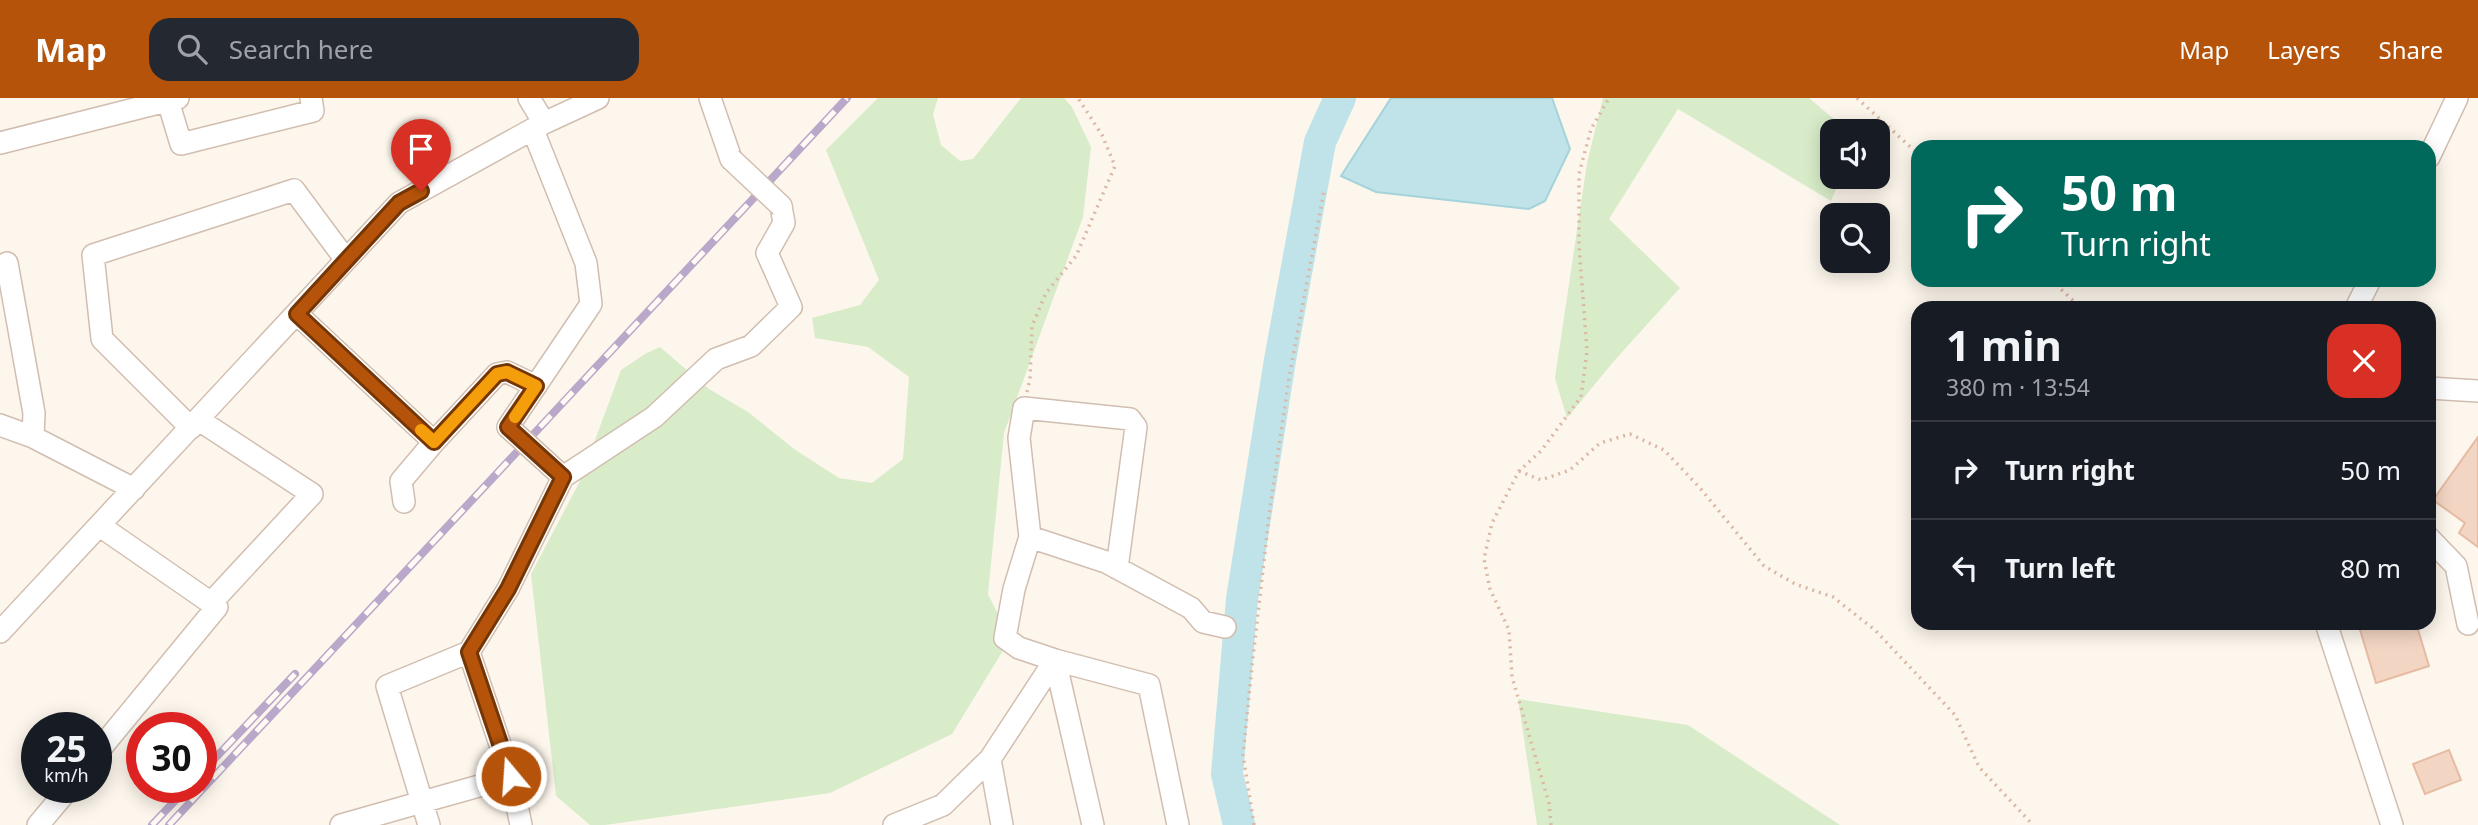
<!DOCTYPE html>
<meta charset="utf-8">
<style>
:root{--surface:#171b24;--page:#242831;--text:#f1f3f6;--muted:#9ea1a6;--line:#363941;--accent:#b45309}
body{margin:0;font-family:"Noto Sans",sans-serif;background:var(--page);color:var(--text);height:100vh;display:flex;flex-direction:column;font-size:26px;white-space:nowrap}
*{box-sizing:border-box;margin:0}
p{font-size:23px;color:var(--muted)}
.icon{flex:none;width:38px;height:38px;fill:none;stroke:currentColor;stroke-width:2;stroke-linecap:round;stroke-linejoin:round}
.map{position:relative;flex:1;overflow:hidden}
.side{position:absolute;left:1911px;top:203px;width:525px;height:329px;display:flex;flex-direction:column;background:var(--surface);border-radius:21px;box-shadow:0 4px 18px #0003}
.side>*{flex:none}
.guide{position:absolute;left:1911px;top:42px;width:525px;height:147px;border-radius:21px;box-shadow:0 4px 18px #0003;background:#00695c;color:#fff;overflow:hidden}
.buttons{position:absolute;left:1820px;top:21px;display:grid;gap:14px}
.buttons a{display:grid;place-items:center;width:70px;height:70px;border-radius:14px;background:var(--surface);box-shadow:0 4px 18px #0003;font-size:35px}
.speed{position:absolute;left:21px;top:614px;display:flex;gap:14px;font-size:35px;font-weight:700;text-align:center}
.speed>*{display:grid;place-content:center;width:91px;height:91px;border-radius:50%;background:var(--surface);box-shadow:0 4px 18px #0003;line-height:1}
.speed small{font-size:18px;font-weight:400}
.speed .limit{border:10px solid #d22;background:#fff;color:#111}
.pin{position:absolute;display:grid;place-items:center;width:60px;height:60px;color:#fff;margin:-72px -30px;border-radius:50% 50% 50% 0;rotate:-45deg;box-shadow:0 0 7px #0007}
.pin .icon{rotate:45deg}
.me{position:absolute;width:77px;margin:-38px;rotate:342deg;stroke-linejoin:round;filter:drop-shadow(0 0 5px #0008)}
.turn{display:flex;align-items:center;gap:24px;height:147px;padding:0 35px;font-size:32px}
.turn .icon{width:91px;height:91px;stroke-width:2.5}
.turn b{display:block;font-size:49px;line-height:60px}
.round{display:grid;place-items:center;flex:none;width:74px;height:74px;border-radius:21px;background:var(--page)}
.head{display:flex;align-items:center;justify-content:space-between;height:119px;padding:0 35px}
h1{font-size:42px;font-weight:700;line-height:52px}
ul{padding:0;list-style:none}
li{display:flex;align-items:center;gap:21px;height:98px;padding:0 35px;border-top:2px solid var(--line)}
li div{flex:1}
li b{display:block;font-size:26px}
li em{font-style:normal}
header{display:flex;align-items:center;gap:42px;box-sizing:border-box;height:98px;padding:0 35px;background:var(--accent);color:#fff}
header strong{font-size:33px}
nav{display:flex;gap:38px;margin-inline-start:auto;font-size:24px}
.search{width:490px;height:63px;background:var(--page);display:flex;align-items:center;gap:18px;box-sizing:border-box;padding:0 24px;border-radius:21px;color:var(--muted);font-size:26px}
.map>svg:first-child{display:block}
</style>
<header>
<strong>Map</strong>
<div class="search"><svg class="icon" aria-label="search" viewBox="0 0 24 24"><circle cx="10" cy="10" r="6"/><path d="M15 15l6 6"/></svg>Search here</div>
<nav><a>Map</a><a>Layers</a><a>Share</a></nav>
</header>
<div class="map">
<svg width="2478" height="727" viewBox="0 0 2478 727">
<rect width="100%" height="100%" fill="#fdf6ec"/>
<path fill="#d8ecc9" d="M 878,0 L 938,0 L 933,16 L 941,47 L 960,63 L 973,61 L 1021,0 L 1064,0 L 1072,9 L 1091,49 L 1083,119 L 1004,335 L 988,496 L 1010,541 L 952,636 L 830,695 L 605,727 L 590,727 L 556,698 L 531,476 L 579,385 L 621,272 L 645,256 L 660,249 L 709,291 L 748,314 L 794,351 L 839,380 L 872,385 L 903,361 L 909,279 L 868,249 L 815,240 L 812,220 L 860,207 L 879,182 L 826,52 Z
M 1603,0 L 1809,0 L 1848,33 L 1832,33 L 1832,79 L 1841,79 L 1831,103 L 1678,11 L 1609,121 L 1680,190 L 1614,263 L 1567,320 L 1555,280 L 1587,65 Z
M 1518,601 L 1688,627 L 1840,727 L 1537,727 Z"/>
<path fill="#bfe3e8" stroke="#a5d3da" stroke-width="2" d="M 1391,0 L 1552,0 L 1570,51 L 1545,103 L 1529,111 L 1376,94 L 1341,78 Z"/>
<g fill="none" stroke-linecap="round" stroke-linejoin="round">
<path stroke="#bfe3e8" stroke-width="32" d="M 1239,727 L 1227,676 L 1242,501 L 1280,262 L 1320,44 L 1340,0"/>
</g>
<path fill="#f3d5c3" stroke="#e6bba3" stroke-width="2" d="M 2478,339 L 2478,449 L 2459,435 L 2465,425 L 2433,402 Z
M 2358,525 L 2416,525 L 2429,568 L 2376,585 Z
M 2449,652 L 2461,682 L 2425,696 L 2413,666 Z"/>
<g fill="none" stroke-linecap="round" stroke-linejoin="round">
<defs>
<path id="minor" d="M 529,0 L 544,25
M 710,0 L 731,61
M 168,3 L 181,46 L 313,13 L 311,0
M 0,45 L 178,0
M 2429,59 L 2457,0
M 7,165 L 34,315 L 33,339
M 2356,210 L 2370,182
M 297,216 L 434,344
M 2429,290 L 2478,293
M 199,322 L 312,396 L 211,505
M 0,327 L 33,339 L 134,391
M 508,329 L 591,206 L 586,165 L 533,32
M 191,330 L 102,241 L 93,157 L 294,92 L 346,162
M 530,349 L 563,379
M 404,404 L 401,383 L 434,344 L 497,276 L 507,274 L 536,288
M 1030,439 L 1106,464 L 1191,510 L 1203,524 L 1225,529
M 2429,440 L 2456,468 L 2468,526
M 2326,525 L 2392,727
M 0,534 L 399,105 L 544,25 L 598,0
M 469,554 L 511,679 L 521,727
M 96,656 L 217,509 L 100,428
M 990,661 L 1002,727
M 38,727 L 69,690
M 341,727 L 422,704 L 387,588 L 469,554 L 508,491 L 563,379 L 654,319 L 716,261 L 751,248 L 791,209 L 767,155 L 784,125 L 781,108
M 429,727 L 422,704 L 511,679
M 894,727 L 943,707 L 990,661 L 1055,562 L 1149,587 L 1178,727
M 1093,727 L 1055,562 L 1019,550 L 1005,540 L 1014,491 L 1030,439 L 1019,340 L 1024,310 L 1130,321 L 1136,329 L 1117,470"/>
</defs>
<use href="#minor" stroke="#d1beb0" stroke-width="24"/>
<path stroke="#d9b8a5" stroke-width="3.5" stroke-dasharray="2 5" stroke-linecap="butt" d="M 1857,0 L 1918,56
M 2051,182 L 2081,210
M 1027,294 L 1030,281 L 1032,228 L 1046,195 L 1076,158 L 1115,68 L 1102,37 L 1078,0
M 1519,373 L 1541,382 L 1570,372 L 1600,345 L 1630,336 L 1664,352 L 1700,390 L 1764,468 L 1795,486 L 1833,499 L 1875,532 L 1955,617 L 1979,669 L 2033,727
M 1254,727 L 1243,657 L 1252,568 L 1270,410 L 1289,280 L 1324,93
M 1551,727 L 1549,705 L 1512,579 L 1509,532 L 1490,491 L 1484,461 L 1492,425 L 1519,373 L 1541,353 L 1581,299 L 1587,253 L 1579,147 L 1579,76 L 1591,31 L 1609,0"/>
<use href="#minor" stroke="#fff" stroke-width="21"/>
<defs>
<path id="rail" d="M 201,675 L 295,576
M 152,727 L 187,690
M 169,727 L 847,0"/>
</defs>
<use href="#rail" stroke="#b9a8c9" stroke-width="8"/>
<use href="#rail" stroke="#fffaf3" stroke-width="5" stroke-dasharray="16" stroke-linecap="butt"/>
<defs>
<path id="minor-bridge" d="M 731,61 L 781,108
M 508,329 L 530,349"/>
</defs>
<use href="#minor-bridge" stroke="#d1beb0" stroke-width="24" stroke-linecap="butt"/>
<use href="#minor-bridge" stroke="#fff" stroke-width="21"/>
</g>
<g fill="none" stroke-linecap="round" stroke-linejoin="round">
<defs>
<path id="route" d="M 421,93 L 399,105 L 297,216 L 434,344 L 497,276 L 507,274 L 536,288 L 508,329 L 563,379 L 508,491 L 469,554 L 511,678"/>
</defs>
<use href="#route" stroke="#753606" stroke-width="18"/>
<use href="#route" stroke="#b45309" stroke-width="12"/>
<path stroke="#f59e0b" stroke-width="12" d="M 421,332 L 434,344 L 497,276 L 507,274 L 536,288 L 515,319"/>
</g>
</svg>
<div class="buttons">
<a><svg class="icon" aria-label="sound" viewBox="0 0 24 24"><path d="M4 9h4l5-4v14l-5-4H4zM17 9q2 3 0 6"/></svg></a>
<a><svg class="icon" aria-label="search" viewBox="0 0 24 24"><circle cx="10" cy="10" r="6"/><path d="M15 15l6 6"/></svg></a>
</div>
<div class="speed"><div>25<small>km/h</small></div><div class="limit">30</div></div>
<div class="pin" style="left:421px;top:93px;background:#d93025"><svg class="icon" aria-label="arrive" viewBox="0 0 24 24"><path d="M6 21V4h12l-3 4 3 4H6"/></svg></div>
<svg class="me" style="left:511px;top:678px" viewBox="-20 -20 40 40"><circle r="17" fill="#b45309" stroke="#fff" stroke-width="3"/><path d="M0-11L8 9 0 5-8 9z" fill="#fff"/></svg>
<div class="guide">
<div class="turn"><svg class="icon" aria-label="right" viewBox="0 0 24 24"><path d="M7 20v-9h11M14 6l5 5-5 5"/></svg><div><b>50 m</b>Turn right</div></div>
</div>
<section class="side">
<div class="head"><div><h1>1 min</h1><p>380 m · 13:54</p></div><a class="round" style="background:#d93025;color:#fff"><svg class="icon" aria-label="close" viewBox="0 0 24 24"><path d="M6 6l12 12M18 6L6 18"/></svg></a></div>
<ul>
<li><svg class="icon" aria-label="right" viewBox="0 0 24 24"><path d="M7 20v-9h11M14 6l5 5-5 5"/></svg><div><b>Turn right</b></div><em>50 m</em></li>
<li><svg class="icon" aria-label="left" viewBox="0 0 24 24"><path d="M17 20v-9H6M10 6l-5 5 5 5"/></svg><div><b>Turn left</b></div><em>80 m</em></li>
</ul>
</section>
</div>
